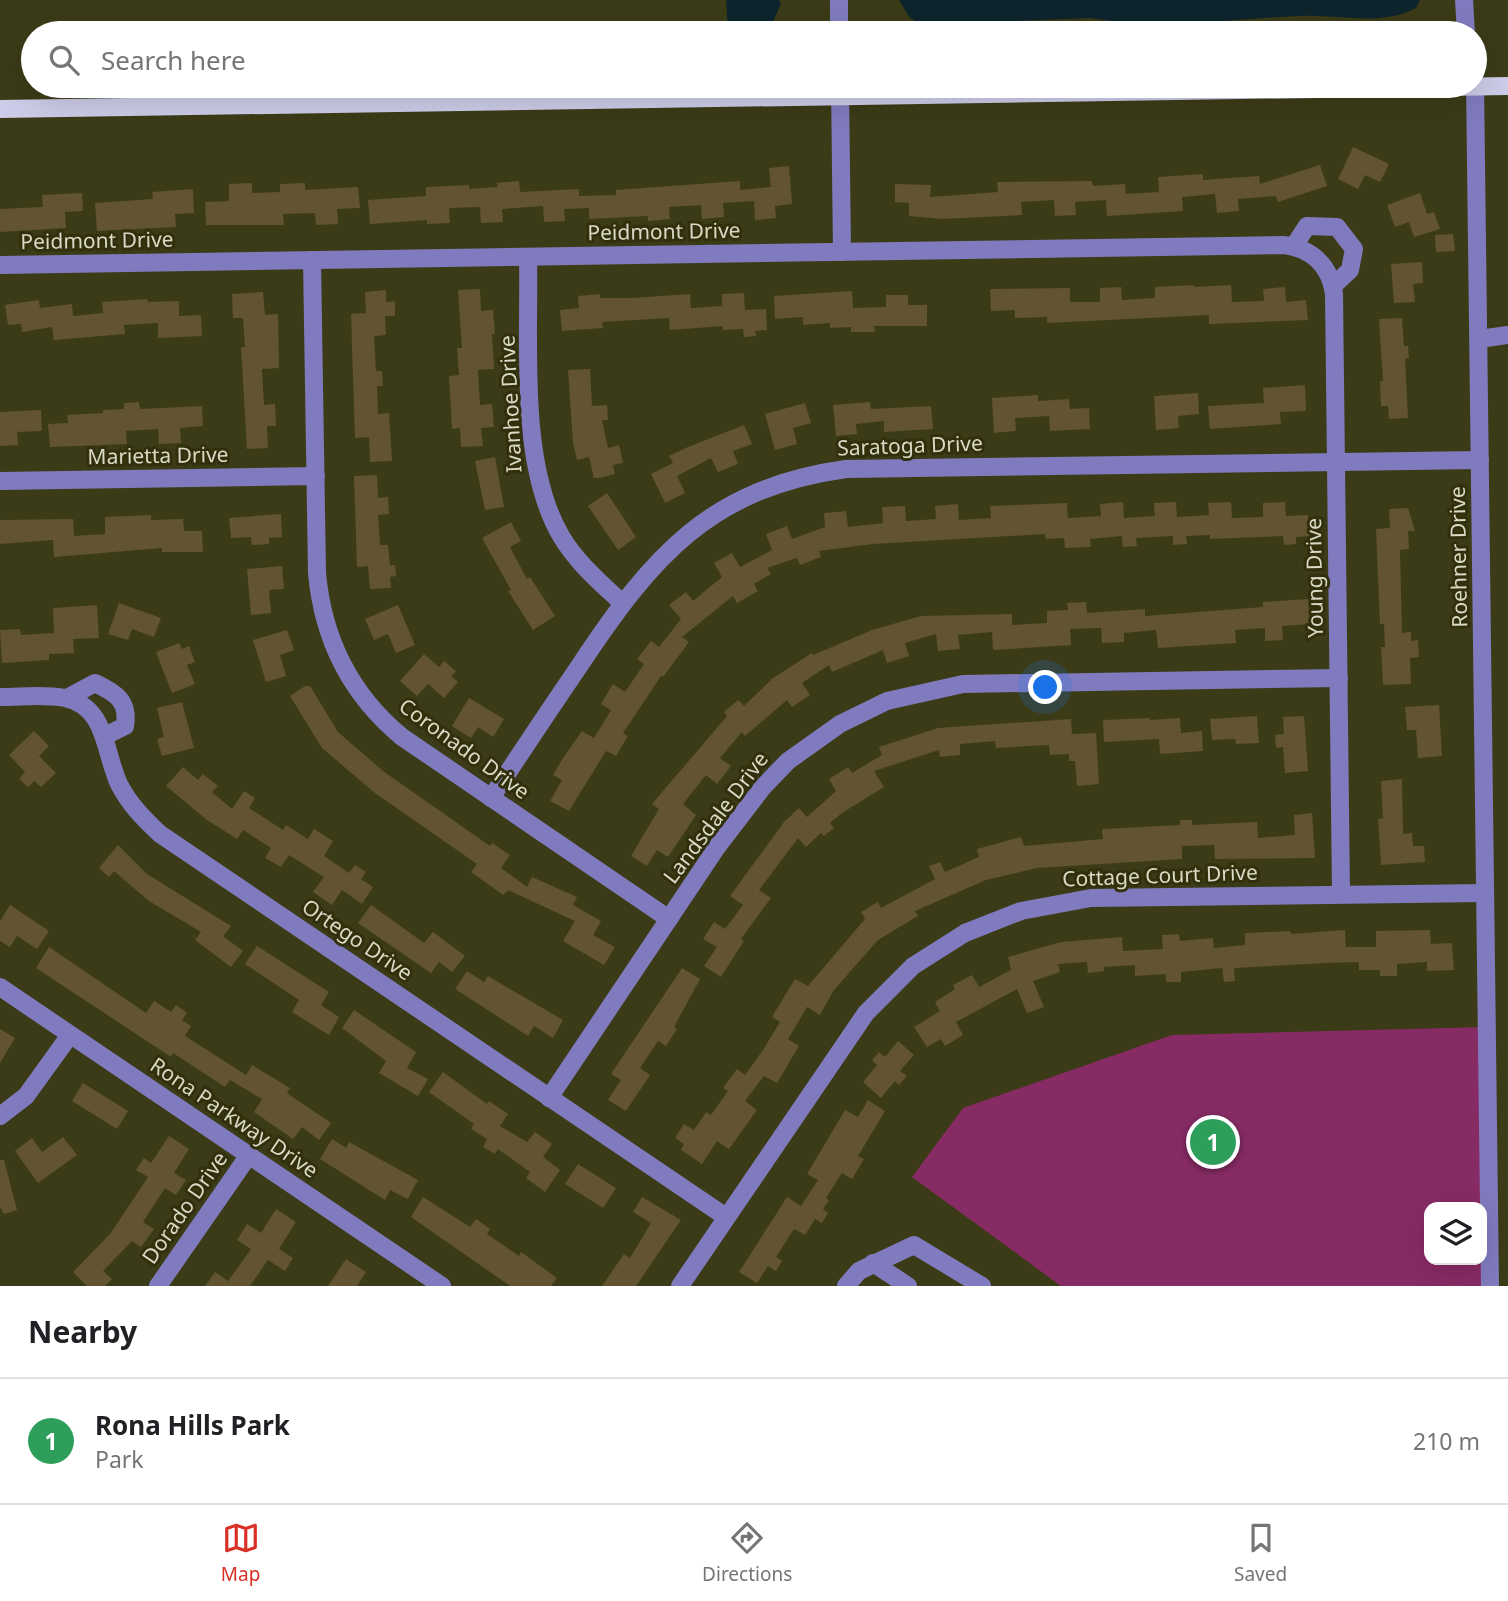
<!DOCTYPE html>
<style>
:root{--surface:#fff;--page:#f6f6f6;--text:#202124;--muted:#757577;--line:#e0e0e0;--accent:#d93025}
body{margin:0;font-family:"Noto Sans",sans-serif;background:var(--page);color:var(--text)}
.controls{position:absolute;right:21px;bottom:21px;display:grid;overflow:hidden;border-radius:14px;box-shadow:0 7px 28px #0002}
.controls button{width:63px;height:63px;display:grid;place-items:center;padding:0;border:0;border-bottom:2px solid var(--line);background:var(--surface);color:var(--text);font:35px sans-serif}
.you{position:absolute;left:1046px;top:688px;width:24px;height:24px;margin:-18px;border:5px solid #fff;border-radius:50%;background:#1a73e8;box-shadow:0 0 0 10px #1a73e833}
.badge{display:grid;place-items:center;width:46px;height:46px;border-radius:50%;background:var(--accent);color:#fff;font-size:23px;font-weight:700}
.pin{position:absolute;translate:-50% -50%;border:4px solid #fff;box-shadow:0 2px 7px #0006}
.list{margin:0;padding:0;list-style:none}
h2{display:flex;justify-content:space-between;align-items:center;height:91px;margin:0;padding:0 28px;font-size:30px}
h2 small{font-size:23px;font-weight:400;color:var(--muted)}
.list li{display:grid;grid-template-columns:46px 1fr auto;gap:21px;align-items:center;box-sizing:border-box;height:126px;padding:0 28px;border-top:2px solid var(--line)}
.list b{display:block;font-size:26px;white-space:nowrap}
.list p{margin:0;font-size:23px;white-space:nowrap;color:var(--muted)}
.list em{font-size:23px;font-style:normal;color:var(--muted)}
.icon{flex:none;width:38px;height:38px;fill:none;stroke:currentColor;stroke-width:2;stroke-linecap:round;stroke-linejoin:round}
.map{position:relative;flex:none;width:1508px;height:1286px;overflow:hidden}
.search{position:absolute;background:var(--surface);box-shadow:0 7px 28px #0002;left:21px;right:21px;top:21px;height:77px;display:flex;align-items:center;gap:18px;box-sizing:border-box;padding:0 24px;border-radius:38px;color:var(--muted);font-size:26px}
.sheet{height:217px;background:var(--surface)}
nav{display:flex;justify-content:space-around;align-items:center;box-sizing:border-box;height:98px;border-top:2px solid var(--line);background:var(--surface);font-size:19px;color:var(--muted)}
nav a{display:grid;justify-items:center;gap:4px}
nav .on{color:var(--accent)}
.map>svg:first-child{display:block}
.green{fill:#872b64;fill-rule:evenodd}
.water{fill:#0e252d}
.building{fill:#625331}
.lines{fill:none;stroke-linecap:round;stroke-linejoin:round}
.minor{stroke:#807bbe;stroke-width:18}
.major{stroke:#cccce8;stroke-width:18}
.labels{text-anchor:middle;stroke-width:6;stroke-linejoin:round;paint-order:stroke}
.street-label{font-size:21px;fill:#d9d9c5;stroke:#32300c}
</style>
<div class="map">
<svg width="1508" height="1286" viewBox="0 0 1508 1286">
<rect width="100%" height="100%" fill="#3c3b17"/>
<path class="green" d="M1487 1027 1490 1286H1061L912 1177 963 1108 1172 1035ZM1429 1207H1482V1260H1429Z"/>
<g class="water">
<path d="M726 0H779L781 4 769 30 742 33 728 30Z"/>
<path d="M899 0H1420L1416 8C1381 27 1338 14 1300 16 1229 19 1160 30 1090 18L922 25 910 18Z"/>
</g>
<g class="building">
<path d="M1353 147 1389 164 1380 182 1365 175 1358 189 1338 179Z"/>
<path d="M1320 165 1327 186 1278 202 1276 196 1238 199 1239 211 1217 213 1215 194 1182 197 1183 211 1107 216 1106 200 1075 202 1076 215 1055 216 1054 200 1021 202 1022 215 942 219 909 216V203L895 202V184L931 185 930 197 998 192 997 182 1092 181 1093 186 1125 184 1126 194 1159 192 1158 177 1203 174V180L1259 176 1260 184Z"/>
<path d="M789 166 792 204 775 206 776 218 755 220 754 201 723 203 724 217 702 219 701 205 669 207 670 219 648 221V216L589 219V208L564 209 565 221 544 222 543 206 502 209 503 222 481 223 480 207 449 208 450 223 427 224V220L370 224 368 200 426 196V187L469 185V189L498 187 497 183 519 181 520 192 579 189V196L616 195V190L740 181V190L771 187 769 168Z"/>
<path d="M252 183V193L280 192V184L305 183V190L358 187 360 208 337 209 338 224 316 225 315 213 283 214 284 225H206L205 202 229 201V184Z"/>
<path d="M193 189 194 213 175 214 176 227 97 231 95 203 153 199 152 192Z"/>
<path d="M82 193 83 211 65 212 66 228 0 232V209L43 207 42 195Z"/>
<path d="M1420 193 1427 214 1434 212 1440 229 1414 237 1409 222 1395 227 1387 205Z"/>
<path d="M1453 234 1455 251 1436 252 1435 235Z"/>
<path d="M1422 262 1423 283 1413 284 1415 302 1394 303 1391 264Z"/>
<path d="M1194 285V287L1231 285 1232 302 1264 301 1263 289 1285 287 1286 302 1306 300 1308 320 1209 324V315L1047 323V317L1015 318V310L991 311 990 289 1070 288V302H1100V288L1121 287 1122 300 1155 298V287Z"/>
<path d="M480 289 481 311 493 310 495 334H492L494 369 478 370 480 405 492 404 494 427 481 428 483 446 461 447 460 428 452 429 449 376 459 375 457 348H462L458 290Z"/>
<path d="M386 290V302L395 301V316H385L386 335 374 336 376 371H382L383 386H377L378 414 389 413 392 461 370 462 369 437 355 438 351 314 366 313 365 292Z"/>
<path d="M852 291 853 308 886 307V295H908V305H927V326H874L875 332H851V327L830 328V323L803 325V317L775 319 774 296Z"/>
<path d="M263 292 265 315 278 314 279 368 262 369 264 405 275 404 276 426H267L268 448 247 449 241 347H245L243 318H233L232 294Z"/>
<path d="M744 293 745 310 766 309 767 330 755 331 756 336 744 337 743 329 723 330V326L670 330 669 318 602 322 603 328 562 331 560 310 579 308 578 296 600 294V298H632L690 294 691 308 722 306V294Z"/>
<path d="M147 299 148 302 179 301V316L201 315 202 336 158 338V323L124 325 125 334 54 340 52 327 22 332 21 324 8 325 5 305 39 300 40 308 72 304 73 316 103 313 102 302Z"/>
<path d="M1402 318 1404 346H1408L1409 358 1405 359 1408 418 1389 419 1388 406H1381L1380 381H1383L1379 319Z"/>
<path d="M590 369 592 406 607 405 608 420H602L608 448 619 445 623 463 613 465 615 474 599 478H594L589 457 577 460 573 442 568 370Z"/>
<path d="M1305 385 1306 411 1280 412 1281 424 1210 429 1208 406 1264 403 1263 388Z"/>
<path d="M1198 393 1199 414 1178 416 1179 428 1156 430 1154 396Z"/>
<path d="M1038 395V401L1069 399 1070 409 1089 408 1090 429 1050 431 1049 416 1015 418 1016 431 994 433 992 398Z"/>
<path d="M139 402 140 409 202 406 203 426 180 428 181 443 159 444 158 429 126 431 127 444 50 447 48 424 68 423 67 415 103 413V410L124 409V403Z"/>
<path d="M870 402 871 409 931 406 933 429 884 432V421L856 424 857 434 836 436 833 405Z"/>
<path d="M805 403 811 423 793 428 797 444 775 450 765 414Z"/>
<path d="M41 410 42 431 17 432 18 445 0 446V412Z"/>
<path d="M744 425 752 444 733 451 738 464 718 472 711 458 677 476 685 493 665 503 651 474 673 463 669 456 688 447Z"/>
<path d="M495 457 504 507 485 510 475 461Z"/>
<path d="M377 475 378 498 388 497 389 514 378 515 380 545H388L390 565H395L396 576 390 577 391 588 370 589 368 566 357 567 354 476Z"/>
<path d="M607 493 636 537 618 550 588 506Z"/>
<path d="M1123 502 1124 518 1155 516 1154 503 1176 502 1177 517 1209 515 1208 503 1231 502 1232 518 1263 517V503L1285 502 1286 516 1308 515 1309 536 1296 537V544L1284 545 1283 536 1210 539V535L1186 536 1187 544 1173 545V536L1136 538 1137 546 1123 547 1122 536 1090 539 1091 547 1065 548 1064 538 1046 539 1045 534 873 544 819 551 821 557 800 565 797 558 767 568 771 574 754 584 758 591 737 603 733 596 682 637 689 642 663 677 661 676 623 733 628 736 616 756 606 751 569 811 550 801 562 780 553 775 563 758 582 731 594 738 611 710 601 704 613 684 625 692 644 664 637 659 651 641 659 647 681 619 669 605 686 592 693 601 722 577 714 563 732 553 740 567 772 550 766 534 787 526 792 539 825 527 824 513 846 511 848 527 883 523 882 507 905 506 906 521 936 519 935 506 958 504 959 520 991 518 990 506 1067 503 1068 518 1101 516 1100 504Z"/>
<path d="M1408 508 1415 531H1408L1409 549 1400 550 1402 633 1411 632V641L1418 640 1419 657 1410 658 1411 684 1383 685 1381 647H1385L1384 624H1380L1376 529 1390 528 1389 509Z"/>
<path d="M281 514 282 537 269 538V544L252 545 251 537 231 538 229 518Z"/>
<path d="M151 515V520L183 519 184 531H202L203 552H162V548L54 557 53 540 0 544V520L73 519 74 536 105 534V517Z"/>
<path d="M511 522 521 541 510 547 527 579 530 577 555 616 533 630 508 591 511 590 482 538Z"/>
<path d="M282 566 284 589 269 590 271 613 251 615 247 569Z"/>
<path d="M1309 599 1310 624 1282 626 1283 640 1265 641V628L1235 630 1236 643 1158 648 1156 630 1124 633V642L1102 643 1101 628 1070 629 1071 645 993 650 992 632 958 635 960 649 938 651 936 634 905 643 909 656 887 663 883 650 832 672 829 665 802 683 810 695 792 707 787 700 745 736 742 732 720 758 731 766 717 784 706 775 683 804 696 815 668 857 657 850 647 866 631 856 659 809 652 804 727 716 724 712 738 700 744 706 773 678 812 653 813 655 872 630 921 616 1012 614V625L1047 623V611L1068 610 1067 603 1086 602 1087 613 1145 609V616L1263 607V602Z"/>
<path d="M119 603 161 618 154 637 132 629 128 640 108 634Z"/>
<path d="M97 605 99 638 73 639 74 653 49 654V660L2 663 0 630 20 629 21 635 54 633 53 608Z"/>
<path d="M398 605 415 645 396 653 388 634 374 640 365 619Z"/>
<path d="M287 630 294 650 280 655 286 676 266 682 253 640Z"/>
<path d="M179 643 182 649 189 646 195 662 187 665 195 684 172 693 156 652Z"/>
<path d="M424 654 439 667 444 661 456 671 451 676 458 682 444 698 428 684 417 696 400 681Z"/>
<path d="M305 686H310L338 732 383 771 490 846 492 843 510 855 501 868 527 887 532 877 577 897 573 905 601 921 593 935 615 947 604 965 563 941 575 921 508 890 503 895 471 872 477 864 375 793 322 748 290 696Z"/>
<path d="M469 698 504 719 493 737 478 727 471 738 452 726Z"/>
<path d="M182 702 194 748 162 756 157 739 164 737 157 708Z"/>
<path d="M1439 705 1442 756 1418 758 1416 730H1407L1405 707Z"/>
<path d="M1257 716 1259 743 1236 744 1235 739 1212 740 1210 719Z"/>
<path d="M1304 716 1308 771 1285 773 1283 747 1276 748 1275 735 1284 734 1283 717Z"/>
<path d="M1150 718V720L1180 718 1181 733 1202 731 1203 751 1160 754 1159 739 1104 742 1103 720Z"/>
<path d="M1071 719 1072 734 1096 733 1099 784 1077 786 1075 761H1069V754L1050 755 1049 745 996 748 995 741 960 744V755L940 757 939 750 874 771 884 787 842 813 830 823 834 828 824 836 821 833 806 847 798 838 759 890 771 898 741 939 744 941 721 977 704 966 717 947 703 939 714 922 725 929 743 905 730 896 784 822 799 808 807 817 836 791 829 779 848 767 852 773 882 755 879 747 938 728Z"/>
<path d="M34 731 49 746 39 756 56 773 41 787 34 781 28 787 19 779 25 772 9 755Z"/>
<path d="M183 767 198 780 203 774 218 786 212 792 232 809 244 791 255 798 249 808 283 830 286 825 308 839 314 829 333 841 324 856 349 873 355 865 366 872 361 879 373 887 362 904 342 890 332 905 313 892 324 877 289 855 281 867 265 858 271 848 243 830 237 839 207 820 166 786Z"/>
<path d="M1402 779 1403 834 1412 833 1413 846H1424L1425 862 1381 865 1378 819 1383 818 1381 781Z"/>
<path d="M1312 813 1315 858 1215 859 1214 845 1182 846V859L1037 868 986 880 915 911 918 916 878 940 834 990 820 1015 807 1007 788 1039 799 1046 777 1083 764 1076 745 1101 757 1110 729 1149 717 1141 702 1164 681 1150 684 1144 675 1138 684 1124 694 1130 706 1112 711 1115 728 1091 723 1088 737 1069 745 1075 763 1050 780 1022 772 1017 795 979 808 986 865 919 861 912 878 902 881 908 935 879 929 866 940 862 945 872 979 857 977 849 1021 837 1024 846 1103 839 1102 829 1180 825V820H1192V825L1257 822 1258 838 1295 835 1294 815Z"/>
<path d="M118 845 147 874 231 926 223 936 243 951 231 967 195 940 201 932 149 901 114 871 109 877 99 868Z"/>
<path d="M10 905 49 931 37 949 17 936 10 947 0 941V921Z"/>
<path d="M371 905 424 943 433 932 465 956 452 972 439 962 431 973 358 923Z"/>
<path d="M1345 930 1346 947H1376V931L1430 930 1431 944 1452 943 1454 970 1427 971V962L1397 964V976H1380V970H1359V962L1325 963 1234 968 1235 981 1224 982 1222 968 1181 972V982H1166V974L1135 976V965L1104 967V971L1088 973 1087 962 1058 964 1060 972 1033 981 1044 1007 1027 1013 1017 989 956 1022 963 1035 945 1046 941 1039 927 1047 914 1027 940 1011 935 1002 955 989 953 985 972 975 979 987 1011 970 1008 957 1061 942 1122 937 1123 951 1163 949 1162 935 1179 934 1180 941 1213 938 1214 948 1245 945V933L1290 931 1291 934Z"/>
<path d="M257 946 329 992 321 1005 339 1017 329 1035 292 1012 299 1000 245 964Z"/>
<path d="M49 947 146 1013 154 1001 171 1012 176 1005 187 1013 182 1020 191 1026 185 1036 246 1075 252 1065 290 1088 287 1093 331 1123 319 1140 302 1127 293 1139 254 1112 262 1099 230 1080 225 1087 173 1053 171 1057 36 968Z"/>
<path d="M682 968 700 979 674 1027 677 1029 666 1046 658 1041 640 1068 650 1075 626 1111 608 1100 621 1080 611 1074Z"/>
<path d="M467 971 484 982 488 976 563 1020 553 1038 534 1026 528 1036 455 989Z"/>
<path d="M354 1010 416 1052 407 1068 428 1079 418 1096 379 1073 386 1061 342 1028Z"/>
<path d="M0 1029 15 1038 0 1063Z"/>
<path d="M898 1041 914 1055 900 1071 907 1076 899 1085 895 1081 881 1098 863 1082 877 1065 872 1060 879 1052 885 1057Z"/>
<path d="M443 1072 487 1104 489 1101 508 1114 500 1126 527 1142 535 1132 552 1144 543 1157 560 1170 545 1192 526 1178 530 1172 498 1149 495 1154 483 1147 487 1139 471 1129 474 1124 429 1092Z"/>
<path d="M83 1083 128 1111 117 1129 72 1101Z"/>
<path d="M868 1100 885 1111 858 1156 864 1159 852 1179 842 1173 826 1198 829 1200 823 1209 828 1213 822 1223 815 1219 805 1235 794 1229 776 1257 782 1261 776 1271 768 1266 757 1283 739 1272 787 1197 801 1206 818 1180 807 1174 845 1110 858 1117Z"/>
<path d="M169 1136 189 1149 174 1173 186 1180 176 1195 165 1188 143 1222 154 1229 141 1247 132 1241 103 1271 112 1279 105 1286H87L73 1272 110 1234 148 1177 136 1170 144 1158 151 1163Z"/>
<path d="M63 1137 77 1155 38 1183 15 1151 32 1138 42 1152Z"/>
<path d="M332 1139 346 1148 349 1142 418 1180 408 1199 390 1190 385 1200 320 1159Z"/>
<path d="M0 1160H4L17 1210 4 1214 0 1207Z"/>
<path d="M578 1164 616 1188 603 1208 565 1184Z"/>
<path d="M423 1197 470 1227 476 1219 490 1229 487 1234 519 1256 521 1252 557 1278 551 1286H510L411 1217Z"/>
<path d="M642 1197 681 1220 636 1286H602L624 1254 630 1258 651 1223 633 1212Z"/>
<path d="M276 1209 296 1222 279 1249 293 1258 285 1271 268 1260 250 1286H205L215 1272 228 1281 251 1249 237 1240 247 1224 261 1233Z"/>
<path d="M346 1259 366 1272 357 1286H328Z"/>
</g>
<g class="lines">
<g class="minor">
<path d="M839 0V33"/>
<path d="M1464 0 1466 33"/>
<path d="M1475 82 1490 1286"/>
<path d="M840 86 842 252"/>
<path d="M1294 246 1307 226 1337 227 1354 249 1350 270 1333 286"/>
<path d="M528 257C530 341 518 463 561 536 577 563 600 582 622 603"/>
<path d="M312 260 317 573C323 640 350 694 402 737L669 919"/>
<path d="M0 265 1283 245C1311 248 1330 265 1334 294L1341 894"/>
<path d="M1479 339 1508 335"/>
<path d="M0 481 316 476"/>
<path d="M0 697C21 697 44 694 65 698 107 707 104 752 119 784 129 804 144 819 160 834L726 1217"/>
<path d="M67 698 95 683C116 693 129 701 125 726L105 736"/>
<path d="M491 798C520 754 550 709 580 665 652 557 709 488 846 469L1480 460"/>
<path d="M0 987 442 1286"/>
<path d="M549 1098 717 847 763 787 788 761 840 724 887 701 963 684 1339 678"/>
<path d="M0 1116 26 1096 70 1035"/>
<path d="M873 1263 908 1286"/>
<path d="M158 1286 249 1155"/>
<path d="M680 1286 866 1013 913 966 965 933 1021 911 1091 898 1485 893"/>
<path d="M846 1286 859 1271 914 1245 982 1286"/>
</g>
<path class="major" d="M0 109 1508 86"/>
</g>
<g class="labels">
<g class="street-label">
<text transform="translate(664 232) rotate(-1)" y="7">Peidmont Drive</text>
<text transform="translate(97 241) rotate(-1)" y="7">Peidmont Drive</text>
<text transform="translate(511 404) rotate(-93)" y="7">Ivanhoe Drive</text>
<text transform="translate(910 446) rotate(-2)" y="7">Saratoga Drive</text>
<text transform="translate(158 456) rotate(-1)" y="7">Marietta Drive</text>
<text transform="translate(1459 557) rotate(-91)" y="7">Roehner Drive</text>
<text transform="translate(1315 578) rotate(-91)" y="7">Young Drive</text>
<text transform="translate(464 749) rotate(36)" y="7">Coronado Drive</text>
<text transform="translate(716 818) rotate(-53)" y="7">Landsdale Drive</text>
<text transform="translate(1160 876) rotate(-2)" y="7">Cottage Court Drive</text>
<text transform="translate(357 940) rotate(34)" y="7">Ortego Drive</text>
<text transform="translate(234 1118) rotate(34)" y="7">Rona Parkway Drive</text>
<text transform="translate(185 1208) rotate(-55)" y="7">Dorado Drive</text>
</g>
</g>
</svg>
<div class="controls">
<button><svg class="icon" aria-label="layers" viewBox="0 0 24 24"><path d="M12 4l9 5-9 5-9-5zM3 14l9 5 9-5"/></svg></button>
</div>
<div class="you"></div>
<div class="pin badge" style="left:1213px;top:1142px;background:#2e9e5b">1</div>
<div class="search"><svg class="icon" aria-label="search" viewBox="0 0 24 24"><circle cx="10" cy="10" r="6"/><path d="M15 15l6 6"/></svg>Search here</div>
</div>
<section class="sheet">
<h2>Nearby<small></small></h2>
<ul class="list">
<li><span class="badge" style="background:#2e9e5b">1</span><div><b>Rona Hills Park</b><p>Park</p></div><em>210 m</em></li>
</ul>
</section>
<nav>
<a class="on"><svg class="icon" aria-label="map" viewBox="0 0 24 24"><path d="M3 6l6-2 6 2 6-2v14l-6 2-6-2-6 2zM9 4v14M15 6v14"/></svg>Map</a>
<a><svg class="icon" aria-label="directions" viewBox="0 0 24 24"><path d="M12 3l9 9-9 9-9-9zM9 14v-3h6M13 9l2 2-2 2"/></svg>Directions</a>
<a><svg class="icon" aria-label="saved" viewBox="0 0 24 24"><path d="M7 4h10v16l-5-4-5 4z"/></svg>Saved</a>
</nav>
